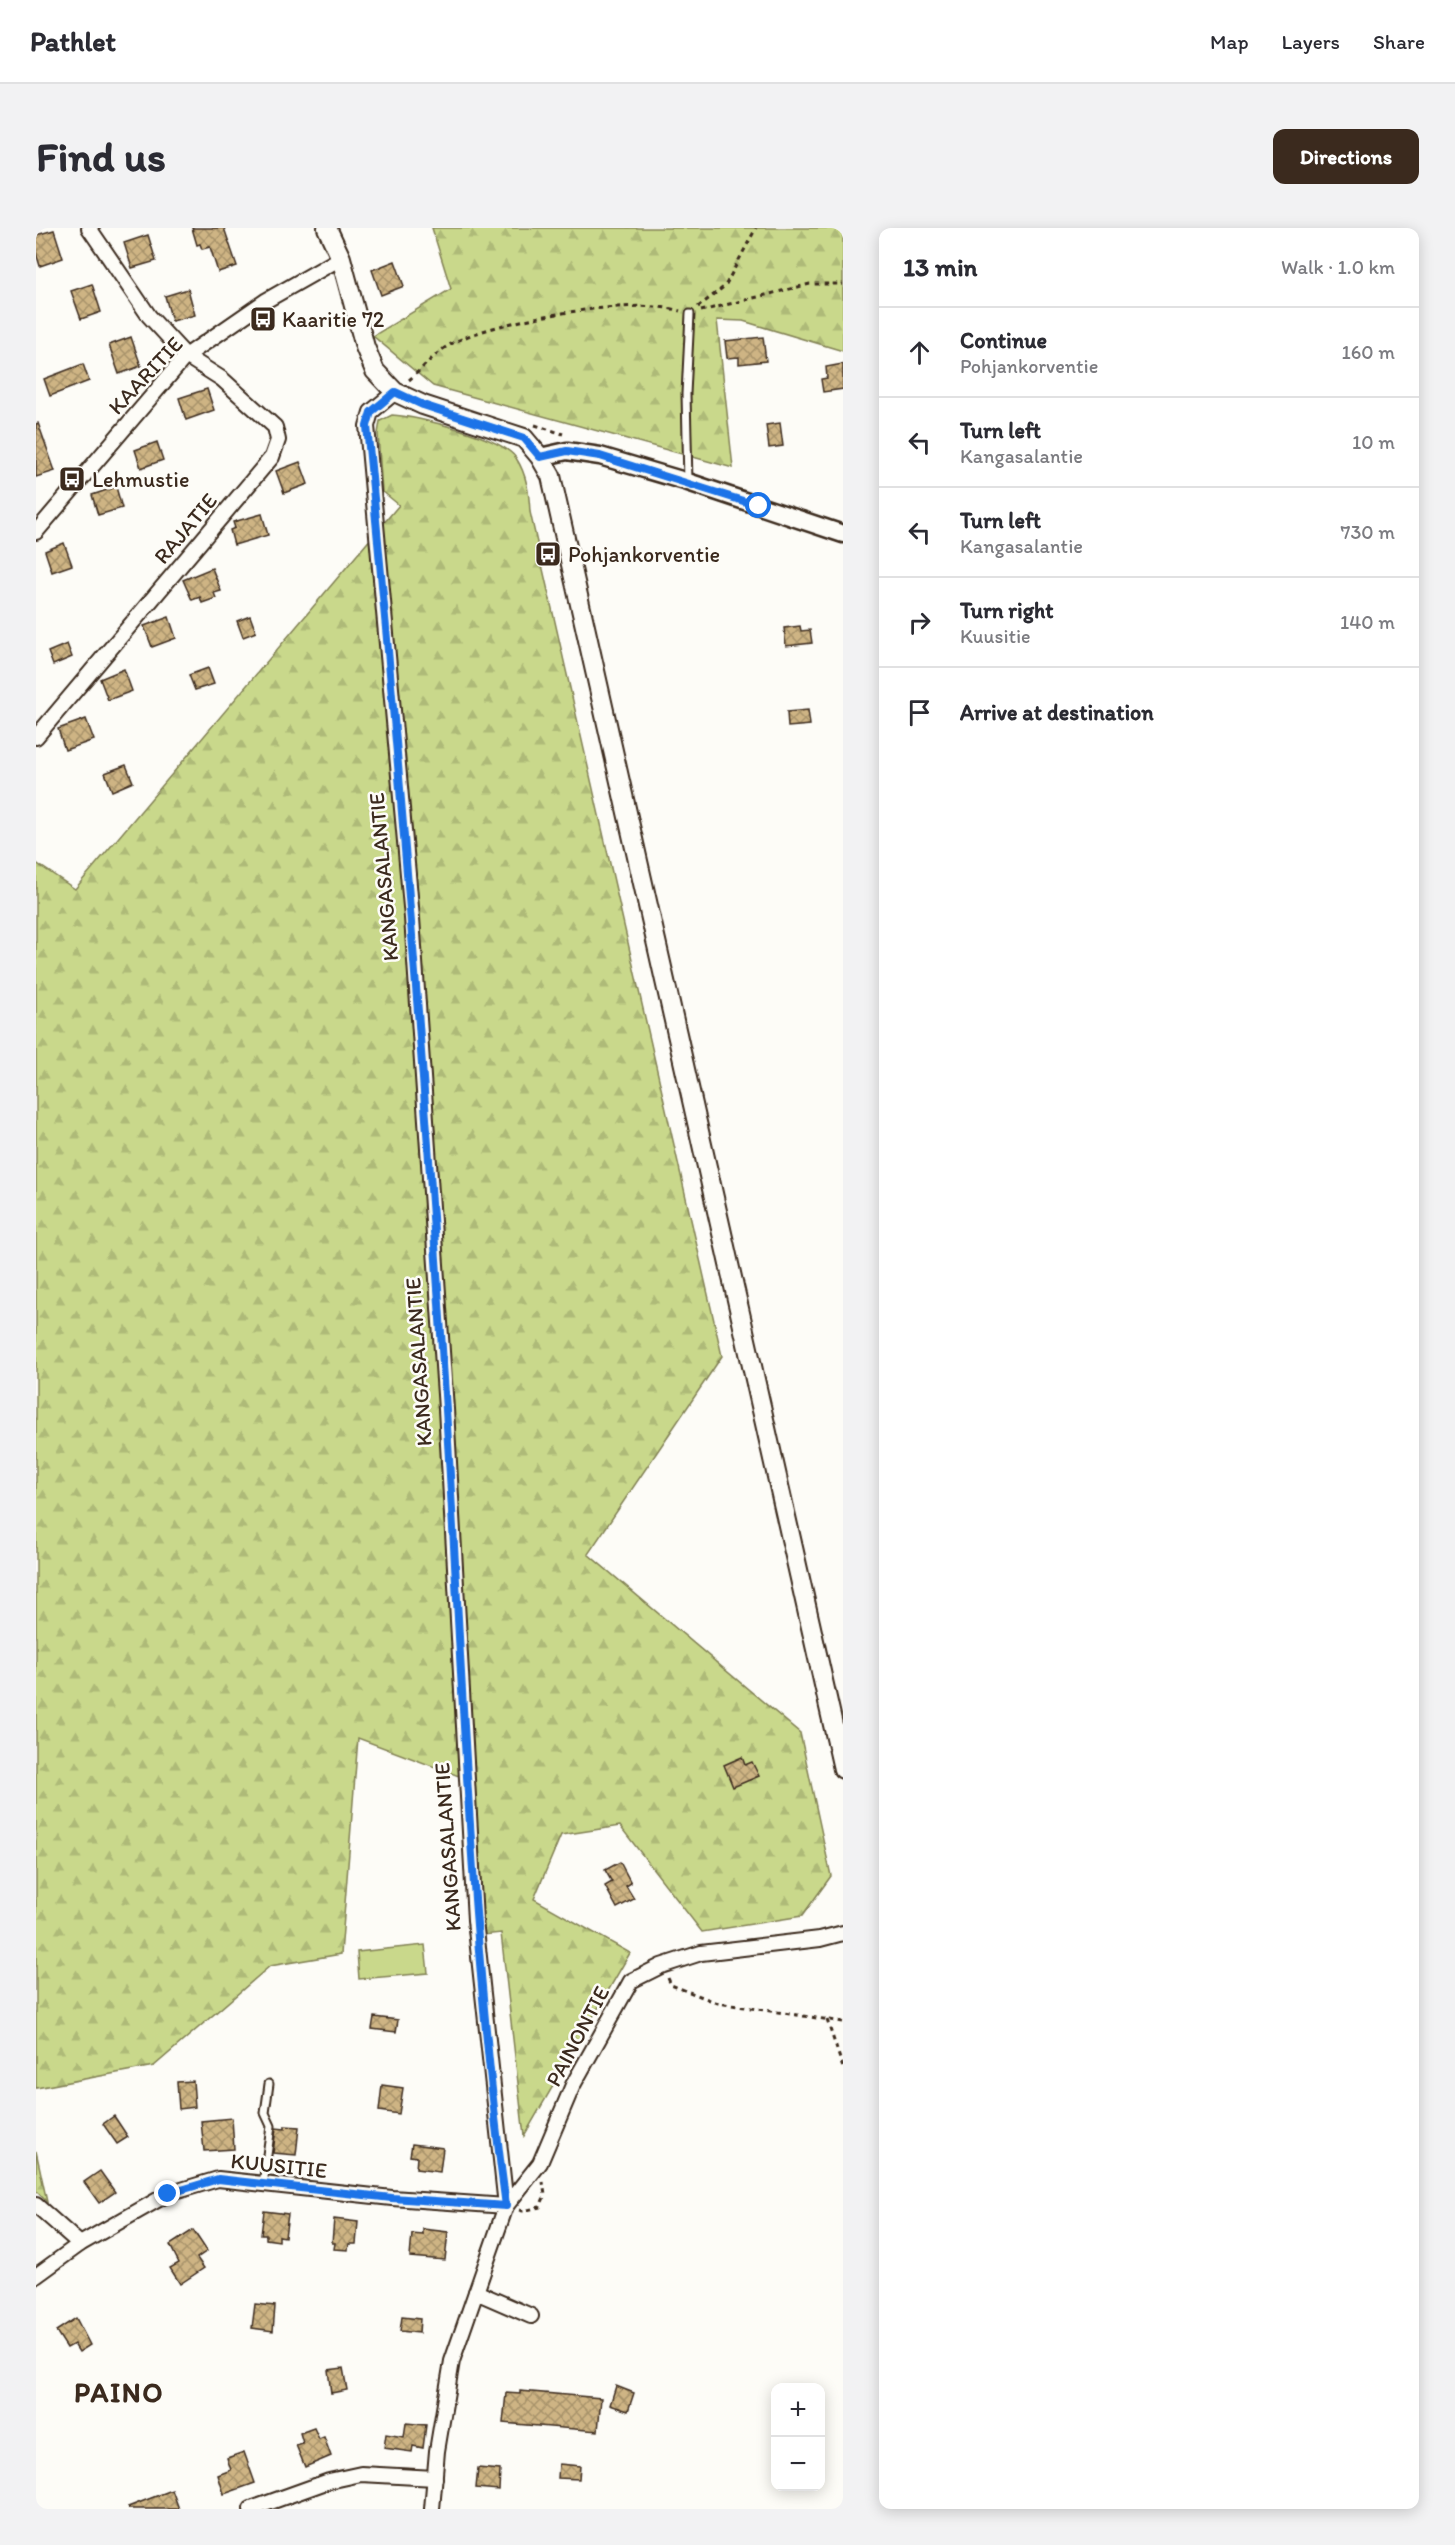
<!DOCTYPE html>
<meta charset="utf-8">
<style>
:root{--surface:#fff;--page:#f2f2f3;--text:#2b2b33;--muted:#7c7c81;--line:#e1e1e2;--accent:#3b2a1e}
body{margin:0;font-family:Itim,sans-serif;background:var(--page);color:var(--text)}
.controls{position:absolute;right:18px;bottom:18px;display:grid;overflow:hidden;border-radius:12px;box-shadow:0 3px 15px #0003}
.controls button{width:54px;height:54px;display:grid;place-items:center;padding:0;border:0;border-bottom:2px solid var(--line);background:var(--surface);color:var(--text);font:30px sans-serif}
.stop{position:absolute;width:18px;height:18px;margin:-14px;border:4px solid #1a73e8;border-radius:50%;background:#fff}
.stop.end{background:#1a73e8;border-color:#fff;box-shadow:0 2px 6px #0008}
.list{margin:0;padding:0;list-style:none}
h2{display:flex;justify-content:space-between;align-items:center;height:78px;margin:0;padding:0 24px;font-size:26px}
h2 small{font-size:20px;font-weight:400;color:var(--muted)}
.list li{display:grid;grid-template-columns:39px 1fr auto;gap:18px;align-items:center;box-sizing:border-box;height:90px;padding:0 24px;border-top:2px solid var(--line)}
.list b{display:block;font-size:22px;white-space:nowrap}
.list p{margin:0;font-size:20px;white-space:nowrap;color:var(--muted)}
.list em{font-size:20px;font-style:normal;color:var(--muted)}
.icon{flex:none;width:33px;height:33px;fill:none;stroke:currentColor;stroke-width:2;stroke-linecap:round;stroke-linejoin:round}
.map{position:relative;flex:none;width:807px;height:2281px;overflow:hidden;border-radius:12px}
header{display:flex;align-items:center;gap:36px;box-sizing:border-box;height:84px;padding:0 30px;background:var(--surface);border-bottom:2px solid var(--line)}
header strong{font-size:28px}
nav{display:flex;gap:33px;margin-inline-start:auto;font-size:21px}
.intro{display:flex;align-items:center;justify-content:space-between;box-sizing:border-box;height:144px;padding:0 36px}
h1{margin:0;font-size:42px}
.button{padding:15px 27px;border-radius:12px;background:var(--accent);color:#fff;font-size:21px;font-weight:700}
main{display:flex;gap:36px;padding:0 36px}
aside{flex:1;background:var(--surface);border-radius:12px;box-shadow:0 3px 15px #0003}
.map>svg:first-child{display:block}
.forest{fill:url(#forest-firs);stroke:#828154;stroke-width:1.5}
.garden{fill:#c9d88b;stroke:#828154;stroke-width:1.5}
.building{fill:url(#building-cross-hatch);stroke:#3b2a1e;stroke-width:1.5}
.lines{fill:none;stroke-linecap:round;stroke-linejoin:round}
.service-casing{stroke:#3b2a1e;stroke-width:11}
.minor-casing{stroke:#3b2a1e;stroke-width:18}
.tertiary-casing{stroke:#3b2a1e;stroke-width:21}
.secondary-casing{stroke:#3b2a1e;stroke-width:22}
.path{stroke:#3b2a1e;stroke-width:3;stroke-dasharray:4.5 4.5;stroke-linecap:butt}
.service{stroke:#fdfcf7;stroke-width:7}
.minor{stroke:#fdfcf7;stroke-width:14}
.tertiary{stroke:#fdfcf7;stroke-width:16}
.secondary{stroke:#fdfcf7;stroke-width:18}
.route{stroke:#1a73e8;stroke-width:8}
.labels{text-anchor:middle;stroke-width:5;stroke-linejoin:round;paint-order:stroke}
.poi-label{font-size:22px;fill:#3b2a1e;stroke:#fdfcf7;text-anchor:start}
.street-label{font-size:22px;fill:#3b2a1e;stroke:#fdfcf7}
.district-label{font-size:28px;font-weight:bold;letter-spacing:1.5px;fill:#3b2a1e;stroke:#fdfcf7}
</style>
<header>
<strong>Pathlet</strong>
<nav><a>Map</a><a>Layers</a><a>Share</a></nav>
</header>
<div class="intro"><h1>Find us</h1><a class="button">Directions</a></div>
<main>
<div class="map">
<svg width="807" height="2281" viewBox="0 0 807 2281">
<defs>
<pattern id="forest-firs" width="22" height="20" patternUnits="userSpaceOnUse" patternTransform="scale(1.5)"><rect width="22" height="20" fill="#c9d88b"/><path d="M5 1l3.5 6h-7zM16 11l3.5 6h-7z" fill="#aeba78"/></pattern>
<pattern id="building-cross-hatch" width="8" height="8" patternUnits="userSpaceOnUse" patternTransform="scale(1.5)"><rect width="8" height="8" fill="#ceb484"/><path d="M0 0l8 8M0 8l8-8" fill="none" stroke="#a8936b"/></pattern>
</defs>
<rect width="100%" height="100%" fill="#fdfcf7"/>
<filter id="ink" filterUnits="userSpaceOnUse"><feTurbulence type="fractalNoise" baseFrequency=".0167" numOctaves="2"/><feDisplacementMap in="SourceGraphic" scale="12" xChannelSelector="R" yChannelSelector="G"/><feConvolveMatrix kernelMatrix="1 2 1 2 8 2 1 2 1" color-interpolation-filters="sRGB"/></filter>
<g filter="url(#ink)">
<g class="forest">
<path d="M396 0H807V123L707 93 681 92 697 240 397 158 337 108 415 61Z"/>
<path d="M356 187C381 188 466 209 480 230 491 247 493 265 494 284L686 1128 552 1326 764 1505 795 1648 766 1688 666 1704 584 1598 525 1607 498 1671 594 1725 488 1908 465 1705 447 1707 431 1551 322 1510 305 1726 234 1738 118 1838 0 1860V635L39 661 363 277 346 263 342 206 344 193Z"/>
<path d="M0 1923 11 1974 0 1963Z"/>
</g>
<path class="garden" d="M389 1717 392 1745 323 1751 321 1724Z"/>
<g class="building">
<path d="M156 0H188L201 38 182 44 174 19 166 21 164 16 161 17Z"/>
<path d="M18 2 27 30 4 38 0 25V7Z"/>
<path d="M112 7 120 33 96 40 88 15Z"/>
<path d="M359 33 368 58 345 67 336 42Z"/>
<path d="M56 56 65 84 45 91 35 63Z"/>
<path d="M152 61 159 87 136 93 129 68Z"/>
<path d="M95 109 105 138 83 146 73 117Z"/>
<path d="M727 109 730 133 703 136V129L691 130 689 113Z"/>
<path d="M47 136 53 153 14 168 8 151Z"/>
<path d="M807 136V161L787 164 785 151 791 150 790 139Z"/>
<path d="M171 161 178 182 150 192 143 170Z"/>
<path d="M2 195 19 243 0 249V196Z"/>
<path d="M744 195 747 218 733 220 730 197Z"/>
<path d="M121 214 127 232 105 240 99 222Z"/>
<path d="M264 234 272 256 248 265 240 243Z"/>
<path d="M80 259 86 280 62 287 56 267Z"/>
<path d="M226 286 232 307 198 317 194 302 199 300 197 294Z"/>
<path d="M28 315 36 337 16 344 9 323Z"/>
<path d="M176 340 185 363 178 365 180 370 166 375 164 369 156 372 147 352Z"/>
<path d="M214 388 220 404 207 409 201 393Z"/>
<path d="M133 389 140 410 116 419 108 398Z"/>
<path d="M764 398 765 403 774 402 776 415 750 418 748 400Z"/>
<path d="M31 416 36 429 17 437 12 424Z"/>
<path d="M172 440 178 456 159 462 153 447Z"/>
<path d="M88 441 96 463 72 472 64 451Z"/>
<path d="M772 482 774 497 752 499 751 484Z"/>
<path d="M50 491 58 512 29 522 22 501Z"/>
<path d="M90 537 97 554 76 563 69 545Z"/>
<path d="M706 1529 709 1537 716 1534 723 1548 697 1559 688 1537Z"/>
<path d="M584 1634 595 1655 590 1658 598 1671 581 1680 569 1658 576 1654 569 1642Z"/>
<path d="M338 1789 362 1792 360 1804 336 1801Z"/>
<path d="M157 1853 159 1879 143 1881 141 1854Z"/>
<path d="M346 1857 367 1860 363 1886 343 1883Z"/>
<path d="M78 1888 92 1909 81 1916 67 1896Z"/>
<path d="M196 1890 198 1921 168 1923 165 1893Z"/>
<path d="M249 1898 263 1899 260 1927 237 1925 240 1900 249 1901Z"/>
<path d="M376 1916 407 1920 404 1944 380 1941 381 1929 374 1928Z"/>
<path d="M64 1943 79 1964 63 1975 48 1954Z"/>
<path d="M228 1983 252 1986 249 2009 243 2008V2013L230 2011V2007H225Z"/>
<path d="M298 1991 322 1994 320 2016H313L312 2022 298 2021 299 2015H296Z"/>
<path d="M387 2001 412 2004 409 2032 374 2029 376 2006 387 2007Z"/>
<path d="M157 2002 171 2023 161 2030 168 2040 144 2056 134 2040 143 2035 134 2017Z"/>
<path d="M219 2076 239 2078 237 2103 216 2100Z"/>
<path d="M366 2089 384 2091 383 2105 364 2103Z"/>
<path d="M40 2090 54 2117 43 2124 38 2116 31 2120 20 2103Z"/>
<path d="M307 2140 311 2162 295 2165 292 2142Z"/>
<path d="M580 2158 598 2165 592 2183 574 2177Z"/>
<path d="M484 2163 565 2170 562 2203 467 2195 470 2165 484 2166Z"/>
<path d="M370 2195 390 2197 387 2220 377 2218 376 2224 348 2220 350 2206 368 2209Z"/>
<path d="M278 2200 283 2211 288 2209 295 2228 269 2239 260 2217 267 2215 264 2205Z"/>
<path d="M208 2224 219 2255 188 2266 182 2247 195 2242 191 2230Z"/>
<path d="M523 2236 544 2238 543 2251 522 2250Z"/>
<path d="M442 2240 464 2242 463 2262 440 2260Z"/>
<path d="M136 2262 143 2281H93L92 2279Z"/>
</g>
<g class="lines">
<defs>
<g id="service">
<path d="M652 254 650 166 654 86"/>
<path d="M227 1956 235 1898 229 1885 233 1856"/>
</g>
<g id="minor">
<path d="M359 164 335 184 331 198 376 690 410 1181 439 1692 470 1978 416 2133 401 2223 396 2281"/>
<path d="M0 304 150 128 231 72 305 30"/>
<path d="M0 509 236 229 242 212 239 199 186 151 150 128 113 88 53 0"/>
<path d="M0 1977 44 2016"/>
<path d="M0 2048 44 2016 132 1966 182 1951 356 1970 470 1978 504 1935 537 1857 595 1753 625 1738 665 1725 784 1711 807 1705"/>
<path d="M440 2064 495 2088"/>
<path d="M215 2281 293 2253 325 2246 399 2250"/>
</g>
<path id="tertiary" d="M504 229 531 223 564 228 652 254 807 306"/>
<path id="secondary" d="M291 0 305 30 329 119 339 143 359 164 387 177 488 210 504 229 515 248 807 1541"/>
</defs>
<use href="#service" class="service-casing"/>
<use href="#minor" class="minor-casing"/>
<use href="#tertiary" class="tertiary-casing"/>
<use href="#secondary" class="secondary-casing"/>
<g class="path">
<path d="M662 79 689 58 720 0"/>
<path d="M665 83 774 56H807"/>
<path d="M373 152C386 141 400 124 415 116 457 92 598 68 644 83"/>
<path d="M499 197 527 206"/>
<path d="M632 1750 635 1757 682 1775 807 1794"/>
<path d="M791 1792 807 1840"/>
<path d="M483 1982 487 1983 504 1979 509 1967 507 1954"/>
</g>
<use href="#service" class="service"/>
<use href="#minor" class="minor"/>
<use href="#tertiary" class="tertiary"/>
<use href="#secondary" class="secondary"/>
</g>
</g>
<g class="lines" filter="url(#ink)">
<path class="route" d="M132 1966 182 1951 356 1970 470 1978C434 1714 427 1447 410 1182 389 853 363 525 331 198L335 184 359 164 387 177 488 210 504 229 531 223 564 228 723 278"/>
</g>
<defs>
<symbol id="bus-square" viewBox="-11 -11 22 22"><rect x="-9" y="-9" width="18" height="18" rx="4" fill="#3b2a1e" stroke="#fdfcf7"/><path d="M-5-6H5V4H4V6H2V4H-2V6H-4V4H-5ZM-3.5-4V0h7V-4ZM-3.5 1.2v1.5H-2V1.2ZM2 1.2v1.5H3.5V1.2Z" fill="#fff"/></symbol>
</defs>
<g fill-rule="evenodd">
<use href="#bus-square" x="212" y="76" width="30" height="30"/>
<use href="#bus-square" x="21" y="236" width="30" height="30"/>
<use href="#bus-square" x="497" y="311" width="30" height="30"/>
</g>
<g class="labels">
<g class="poi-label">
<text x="246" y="99">Kaaritie 72</text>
<text x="56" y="259">Lehmustie</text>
<text x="532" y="334">Pohjankorventie</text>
</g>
<g class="street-label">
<text transform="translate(109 147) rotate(-47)" y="8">KAARITIE</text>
<text transform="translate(149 300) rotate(-50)" y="8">RAJATIE</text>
<text transform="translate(347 649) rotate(-95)" y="8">KANGASALANTIE</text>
<text transform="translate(382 1134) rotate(-94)" y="8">KANGASALANTIE</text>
<text transform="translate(411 1619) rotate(-94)" y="8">KANGASALANTIE</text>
<text transform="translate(541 1808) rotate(-62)" y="8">PAINONTIE</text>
<text transform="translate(243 1937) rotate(6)" y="8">KUUSITIE</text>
</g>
<g class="district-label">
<text x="83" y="2174">PAINO</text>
</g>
</g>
</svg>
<div class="controls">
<button>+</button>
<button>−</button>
</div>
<div class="stop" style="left:723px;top:278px"></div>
<div class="stop end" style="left:132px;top:1966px"></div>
</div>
<aside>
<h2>13 min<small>Walk · 1.0 km</small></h2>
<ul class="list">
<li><svg class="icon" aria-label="ahead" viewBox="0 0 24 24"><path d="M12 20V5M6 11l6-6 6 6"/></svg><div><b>Continue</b><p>Pohjankorventie</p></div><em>160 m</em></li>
<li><svg class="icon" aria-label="left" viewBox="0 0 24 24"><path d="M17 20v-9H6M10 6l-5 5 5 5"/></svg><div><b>Turn left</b><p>Kangasalantie</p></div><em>10 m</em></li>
<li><svg class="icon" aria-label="left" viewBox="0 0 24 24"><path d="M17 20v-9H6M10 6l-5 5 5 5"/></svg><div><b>Turn left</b><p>Kangasalantie</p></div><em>730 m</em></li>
<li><svg class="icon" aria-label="right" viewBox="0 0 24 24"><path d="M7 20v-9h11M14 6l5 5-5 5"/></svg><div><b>Turn right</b><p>Kuusitie</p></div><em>140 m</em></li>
<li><svg class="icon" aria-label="arrive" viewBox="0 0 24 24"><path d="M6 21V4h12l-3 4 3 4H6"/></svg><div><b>Arrive at destination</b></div></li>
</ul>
</aside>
</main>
